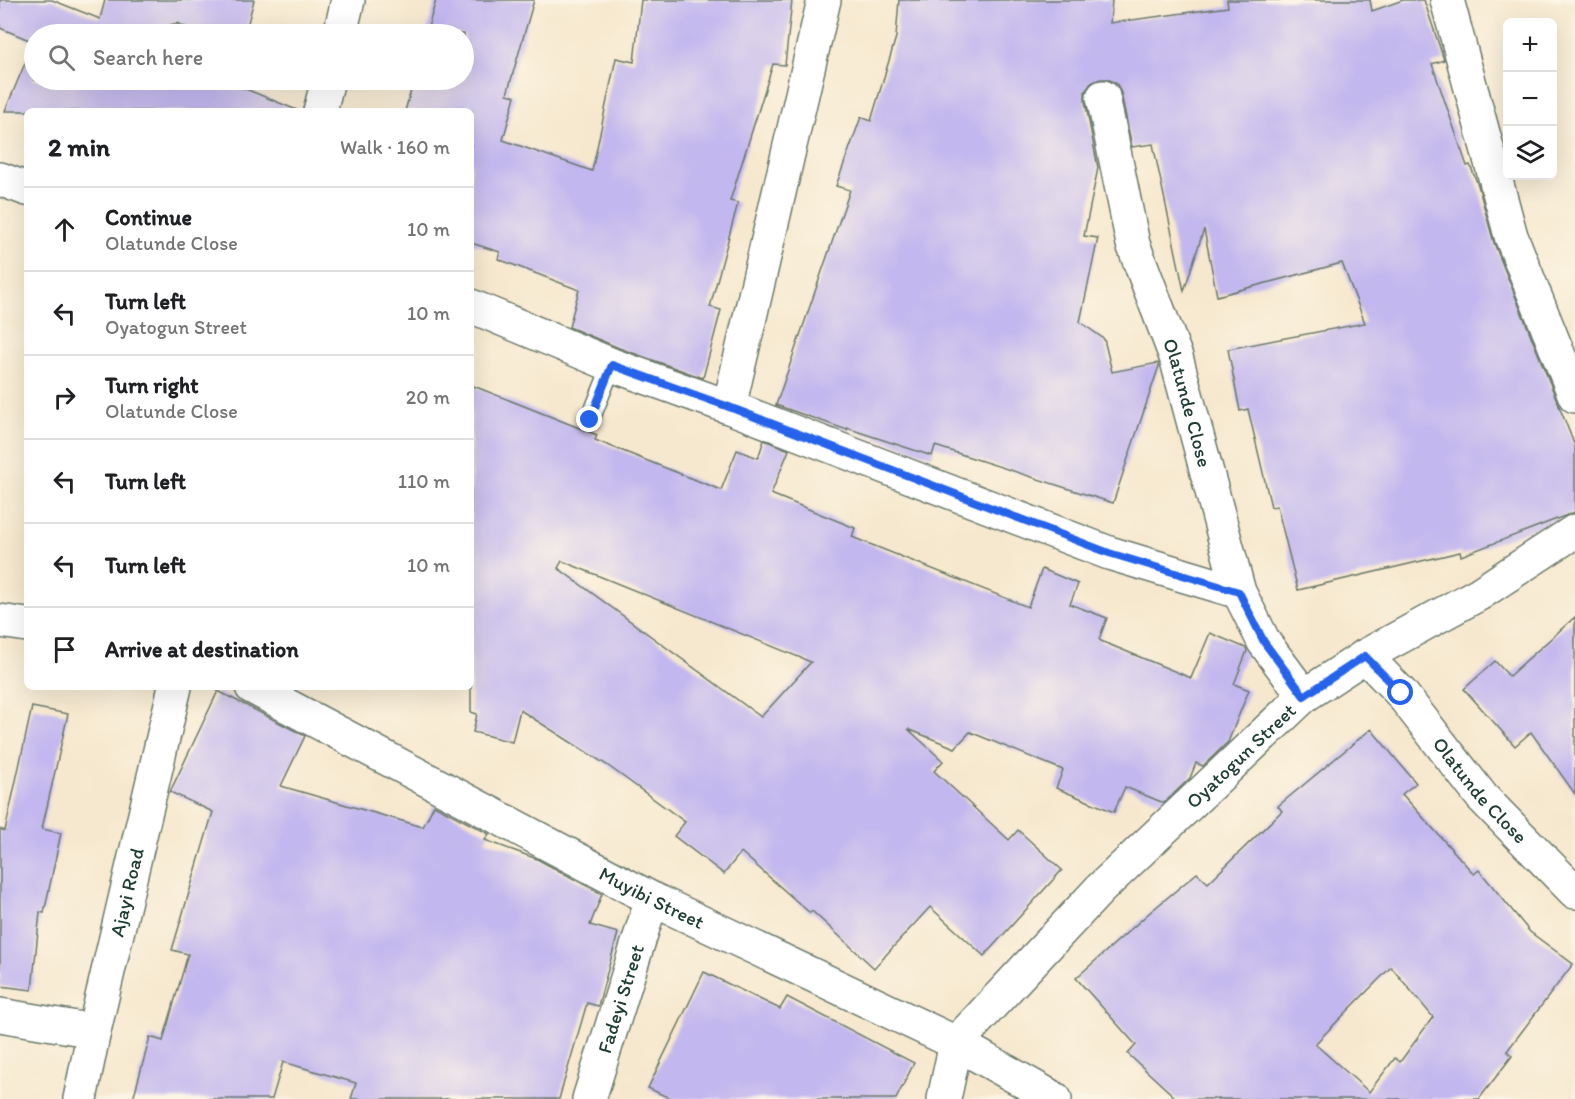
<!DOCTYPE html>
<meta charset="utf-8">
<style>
:root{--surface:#fff;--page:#f2f2f2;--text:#202124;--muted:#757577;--line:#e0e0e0}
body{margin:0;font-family:Itim,sans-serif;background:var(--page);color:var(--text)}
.controls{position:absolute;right:18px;top:18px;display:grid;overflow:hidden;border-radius:9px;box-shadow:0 6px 24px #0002}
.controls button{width:54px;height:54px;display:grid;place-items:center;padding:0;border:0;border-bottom:2px solid var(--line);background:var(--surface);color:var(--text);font:30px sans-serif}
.stop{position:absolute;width:18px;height:18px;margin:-14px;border:4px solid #2563eb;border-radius:50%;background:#fff}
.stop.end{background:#2563eb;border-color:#fff;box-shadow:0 2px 6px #0008}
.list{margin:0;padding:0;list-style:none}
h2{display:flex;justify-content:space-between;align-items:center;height:78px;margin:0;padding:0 24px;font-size:26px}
h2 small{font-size:20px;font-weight:400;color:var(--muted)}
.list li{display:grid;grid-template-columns:39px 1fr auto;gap:18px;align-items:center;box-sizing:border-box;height:84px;padding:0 24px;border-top:2px solid var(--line)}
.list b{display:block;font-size:22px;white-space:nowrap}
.list p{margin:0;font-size:20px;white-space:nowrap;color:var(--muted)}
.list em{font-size:20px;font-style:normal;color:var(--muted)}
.icon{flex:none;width:33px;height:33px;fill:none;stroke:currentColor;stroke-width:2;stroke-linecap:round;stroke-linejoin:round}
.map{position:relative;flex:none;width:1575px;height:1099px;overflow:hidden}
.search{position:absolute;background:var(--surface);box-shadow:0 6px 24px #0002;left:24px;top:24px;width:450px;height:66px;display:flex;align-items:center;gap:15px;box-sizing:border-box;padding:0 21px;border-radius:33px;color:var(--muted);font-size:22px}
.panel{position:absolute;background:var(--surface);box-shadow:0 6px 24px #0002;left:24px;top:108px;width:450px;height:582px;border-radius:9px}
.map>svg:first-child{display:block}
.building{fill:#c2b7ee;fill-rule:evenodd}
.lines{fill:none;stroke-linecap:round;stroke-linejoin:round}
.service-casing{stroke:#6a796a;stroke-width:21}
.minor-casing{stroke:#6a796a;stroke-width:36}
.service{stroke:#fff;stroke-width:18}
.minor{stroke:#fff;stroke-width:33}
.route{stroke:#2563eb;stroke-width:8}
.labels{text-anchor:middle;stroke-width:5;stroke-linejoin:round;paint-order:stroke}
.street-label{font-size:20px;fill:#1f3d34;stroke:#fcf5e5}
</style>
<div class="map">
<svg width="1575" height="1099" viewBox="0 0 1575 1099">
<rect width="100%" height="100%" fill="#fcf5e5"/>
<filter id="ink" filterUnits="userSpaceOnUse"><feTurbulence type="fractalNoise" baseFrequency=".0167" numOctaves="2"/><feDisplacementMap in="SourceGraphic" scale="12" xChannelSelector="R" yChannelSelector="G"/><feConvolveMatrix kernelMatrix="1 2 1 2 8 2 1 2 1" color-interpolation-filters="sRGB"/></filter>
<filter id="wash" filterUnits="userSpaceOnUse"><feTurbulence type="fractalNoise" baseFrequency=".008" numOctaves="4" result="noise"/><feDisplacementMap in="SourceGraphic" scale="24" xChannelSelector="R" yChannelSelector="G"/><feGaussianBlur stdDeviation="1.35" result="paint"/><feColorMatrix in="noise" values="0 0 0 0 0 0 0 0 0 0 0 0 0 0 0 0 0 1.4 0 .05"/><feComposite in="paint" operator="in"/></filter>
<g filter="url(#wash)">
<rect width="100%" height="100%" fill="#f6e8ce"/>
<g id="blocks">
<g class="building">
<path d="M0 0H52L100 19 105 0H254L245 34H189L187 28 178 23 170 25 165 34H34V80H224L299 111H5L34 42 0 28Z"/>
<path d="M436 0H534L507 94 515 96 503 140 592 171 616 58 634 62 641 0H792L785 65 773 64 730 201 738 203 710 307 721 310 703 378 619 348 569 327 579 290 498 259 500 252 471 243V111H405L414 80H464V34H426Z"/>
<path d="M899 0H1112L1110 23 1228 7 1227 0H1370L1372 11 1403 0H1424L1444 60 1432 64 1467 166 1470 165 1478 185 1494 243 1575 446V512L1461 556 1460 552 1298 590 1277 506 1271 507 1248 409 1240 411 1228 349 1365 323 1342 263 1217 296 1204 229 1184 291 1153 144 1132 147 1121 93 1117 84 1108 79H1100L1091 83 1085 92V101L1098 168 1084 236 1098 238 1080 322 1104 339 1112 372 1158 363 1159 366 1113 503 935 446 932 456 847 428V430L776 405 850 190 836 186 861 117 871 121 896 37Z"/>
<path d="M471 385 597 435 595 440 721 490 737 450 758 458 764 440 789 450 771 494 855 528 852 537 1028 607 1042 569 1078 584 1070 604 1107 618 1099 639 1101 641 1191 678 1210 633 1246 648 1247 651 1234 684 1249 690 1228 742 1203 766 1196 763 1190 778 1164 803 1125 787 1114 812 1056 788 1063 770 970 732 955 748 908 729 943 761 934 771 1009 840 1018 830 1062 870 984 956 930 907 874 968 812 911 810 913 741 852 724 874 674 836 685 822 607 765 520 710 512 742 473 732 477 714 471 712ZM562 561 811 662 761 717 558 568Z"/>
<path d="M1575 617V794L1531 732 1515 746 1464 689 1495 661 1509 676Z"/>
<path d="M218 691 305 736 281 786 423 827 434 805 489 834 485 840 537 859 602 894 590 925 618 933 598 1006 587 1003 559 1099H351L356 1083 283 1062 272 1099H133L150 1037 163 1041 188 954 172 950 213 812 170 792Z"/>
<path d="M32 707 68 714 42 829 61 833 44 913 40 912 32 990 0 986V829L5 831Z"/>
<path d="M1371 729 1416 783 1402 794 1474 874 1479 870 1530 932 1573 964 1507 1051 1512 1056 1479 1099H1177L1128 1054 1136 1045 1076 978 1149 913 1197 873 1208 883 1282 811 1278 806ZM1391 967 1433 1017 1400 1062 1395 1058 1369 1092 1315 1044Z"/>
<path d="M704 972 780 1009 787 997 914 1063 896 1099H671L648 1088Z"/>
</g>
</g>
</g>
<g filter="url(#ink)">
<use href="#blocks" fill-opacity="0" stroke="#6a796a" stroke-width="1.5"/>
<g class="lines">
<defs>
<g id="service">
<path d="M176 34H178"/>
<path d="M590 420 612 365"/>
</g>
<g id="minor">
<path d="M1447 0 1511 236 1575 396"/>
<path d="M340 34 348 0"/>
<path id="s1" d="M1103 97 1133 244 1176 357 1239 592 1264 642 1304 696"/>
<path d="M320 111 328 80"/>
<path d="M0 179 27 189"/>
<path d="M471 306 612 365 729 407 1109 553 1239 592"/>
<path d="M729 407 824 0"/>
<path d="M0 621 27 625"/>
<path id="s2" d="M1365 656 1401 693 1482 797 1575 892"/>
<path id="s3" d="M252 687 652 899 956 1043 1055 1099"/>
<path d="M0 1015 94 1031"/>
<path id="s4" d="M80 1099 94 1031 175 687"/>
<path id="s5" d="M589 1099 652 899"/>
<path id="s6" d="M944 1099 956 1043 1100 889 1304 696 1365 656 1479 594 1575 531"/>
</g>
</defs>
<use href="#service" class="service-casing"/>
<use href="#minor" class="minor-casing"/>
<use href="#service" class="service"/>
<use href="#minor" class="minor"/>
</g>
</g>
<g class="lines" filter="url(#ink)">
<path class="route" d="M590 420 612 365 729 407 1109 553 1239 592 1264 642 1304 696 1365 656 1401 693"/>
</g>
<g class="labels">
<g class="street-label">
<text dy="7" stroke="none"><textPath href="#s1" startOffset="318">Olatunde Close</textPath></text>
<text dy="7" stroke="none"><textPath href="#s6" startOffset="462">Oyatogun Street</textPath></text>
<text dy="7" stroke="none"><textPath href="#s2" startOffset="177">Olatunde Close</textPath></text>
<text dy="7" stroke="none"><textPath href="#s4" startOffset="212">Ajayi Road</textPath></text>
<text dy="7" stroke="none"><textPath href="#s3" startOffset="452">Muyibi Street</textPath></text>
<text dy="7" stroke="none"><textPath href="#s5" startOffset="105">Fadeyi Street</textPath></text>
</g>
</g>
</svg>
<div class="controls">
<button>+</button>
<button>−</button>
<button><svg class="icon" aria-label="layers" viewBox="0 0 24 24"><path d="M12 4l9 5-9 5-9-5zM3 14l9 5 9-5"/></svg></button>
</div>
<div class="stop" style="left:1401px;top:693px"></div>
<div class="stop end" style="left:590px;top:420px"></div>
<div class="search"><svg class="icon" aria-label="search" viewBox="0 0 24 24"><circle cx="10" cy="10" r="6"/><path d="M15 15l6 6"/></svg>Search here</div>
<section class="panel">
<h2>2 min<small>Walk · 160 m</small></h2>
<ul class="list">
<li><svg class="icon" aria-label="ahead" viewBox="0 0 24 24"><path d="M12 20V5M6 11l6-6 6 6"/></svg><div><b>Continue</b><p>Olatunde Close</p></div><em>10 m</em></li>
<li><svg class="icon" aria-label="left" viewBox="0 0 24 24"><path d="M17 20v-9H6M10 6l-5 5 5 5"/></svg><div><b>Turn left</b><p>Oyatogun Street</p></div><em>10 m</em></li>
<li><svg class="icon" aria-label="right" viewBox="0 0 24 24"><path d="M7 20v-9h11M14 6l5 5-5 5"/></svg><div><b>Turn right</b><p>Olatunde Close</p></div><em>20 m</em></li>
<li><svg class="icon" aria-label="left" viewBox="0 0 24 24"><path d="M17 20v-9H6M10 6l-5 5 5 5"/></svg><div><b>Turn left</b></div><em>110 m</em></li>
<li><svg class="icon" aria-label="left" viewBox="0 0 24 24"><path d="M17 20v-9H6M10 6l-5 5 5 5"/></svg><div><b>Turn left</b></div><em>10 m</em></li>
<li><svg class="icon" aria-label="arrive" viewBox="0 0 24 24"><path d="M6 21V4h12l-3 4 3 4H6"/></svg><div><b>Arrive at destination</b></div></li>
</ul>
</section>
</div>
